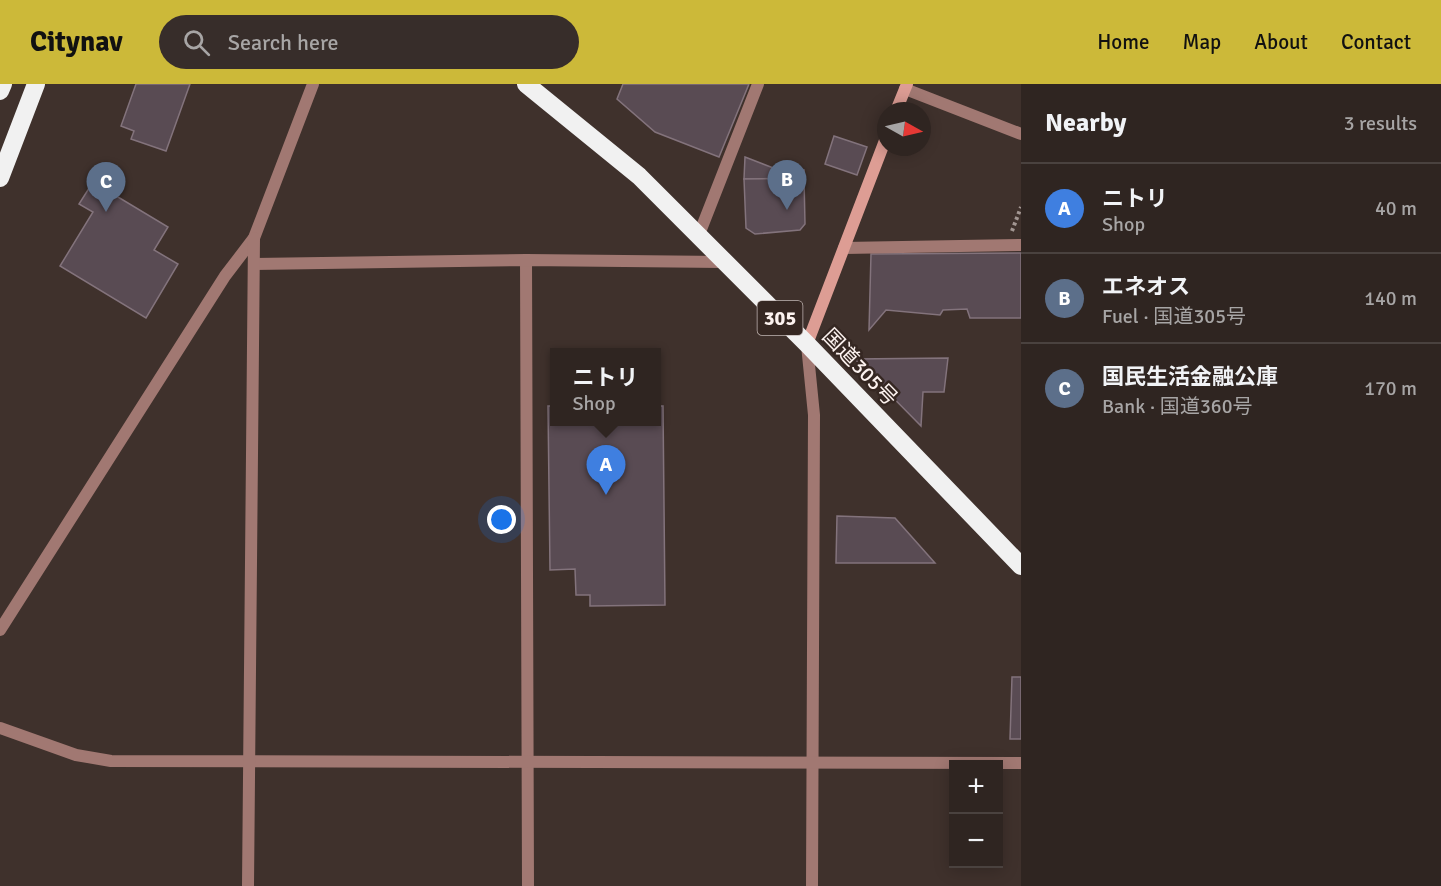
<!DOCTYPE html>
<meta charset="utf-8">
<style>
:root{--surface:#2f2521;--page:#372d2a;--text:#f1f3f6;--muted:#a7a5a5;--line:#4a423f;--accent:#ccb939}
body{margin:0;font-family:Signika,"Noto Sans JP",sans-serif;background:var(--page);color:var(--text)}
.controls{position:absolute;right:18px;bottom:18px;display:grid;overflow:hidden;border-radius:0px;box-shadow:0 3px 15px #0003}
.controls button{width:54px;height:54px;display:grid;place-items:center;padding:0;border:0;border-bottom:2px solid var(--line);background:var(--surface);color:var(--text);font:30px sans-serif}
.compass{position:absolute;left:877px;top:18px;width:54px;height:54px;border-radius:50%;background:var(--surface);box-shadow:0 3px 15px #0003;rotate:98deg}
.you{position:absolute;left:502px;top:436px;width:21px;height:21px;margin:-15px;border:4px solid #fff;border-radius:50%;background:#1a73e8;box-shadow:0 0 0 9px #1a73e833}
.badge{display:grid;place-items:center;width:39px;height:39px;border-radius:50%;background:var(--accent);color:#fff;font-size:20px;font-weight:700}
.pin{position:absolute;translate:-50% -50px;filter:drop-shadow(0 2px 3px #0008)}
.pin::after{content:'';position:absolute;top:32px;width:21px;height:18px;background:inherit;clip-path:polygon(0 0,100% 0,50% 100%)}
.popup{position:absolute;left:550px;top:264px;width:111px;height:78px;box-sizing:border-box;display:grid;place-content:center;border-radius:0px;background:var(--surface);filter:drop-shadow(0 2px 4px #0005);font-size:20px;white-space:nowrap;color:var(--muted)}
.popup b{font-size:22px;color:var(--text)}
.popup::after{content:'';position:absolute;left:50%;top:100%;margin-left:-12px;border:12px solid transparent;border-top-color:var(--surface)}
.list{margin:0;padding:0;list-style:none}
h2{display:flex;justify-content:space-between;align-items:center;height:78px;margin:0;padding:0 24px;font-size:26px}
h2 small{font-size:20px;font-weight:400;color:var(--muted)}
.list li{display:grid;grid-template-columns:39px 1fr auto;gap:18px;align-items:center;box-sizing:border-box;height:90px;padding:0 24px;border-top:2px solid var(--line)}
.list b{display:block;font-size:22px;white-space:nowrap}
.list p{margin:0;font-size:20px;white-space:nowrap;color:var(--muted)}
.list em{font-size:20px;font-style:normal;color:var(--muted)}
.icon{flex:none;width:33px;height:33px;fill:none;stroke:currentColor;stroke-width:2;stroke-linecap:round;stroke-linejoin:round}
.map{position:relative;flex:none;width:1021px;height:802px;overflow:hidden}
header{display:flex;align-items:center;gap:36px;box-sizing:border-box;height:84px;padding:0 30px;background:var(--accent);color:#111}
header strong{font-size:28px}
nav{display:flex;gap:33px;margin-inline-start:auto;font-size:21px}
.search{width:420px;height:54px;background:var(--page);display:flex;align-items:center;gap:15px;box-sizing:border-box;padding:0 21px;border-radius:33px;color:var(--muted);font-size:22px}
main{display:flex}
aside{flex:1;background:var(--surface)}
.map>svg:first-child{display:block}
.building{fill:#594b53;stroke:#83737c;stroke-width:1.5}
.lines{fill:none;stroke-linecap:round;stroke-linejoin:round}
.path{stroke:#a29692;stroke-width:4;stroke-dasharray:3 3;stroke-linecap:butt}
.lane{stroke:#a17872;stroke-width:12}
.street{stroke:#a17872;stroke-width:12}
.secondary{stroke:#dd9d94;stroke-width:12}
.highway{stroke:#f1f1f1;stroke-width:18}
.labels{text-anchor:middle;stroke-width:5;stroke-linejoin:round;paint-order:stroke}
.shield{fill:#352722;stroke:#c0b5b2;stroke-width:1.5}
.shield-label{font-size:20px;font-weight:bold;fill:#fcf2ef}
.street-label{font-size:21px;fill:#fcf2ef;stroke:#352722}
</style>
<header>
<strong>Citynav</strong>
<div class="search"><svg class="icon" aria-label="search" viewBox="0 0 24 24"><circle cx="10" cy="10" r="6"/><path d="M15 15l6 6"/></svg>Search here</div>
<nav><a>Home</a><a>Map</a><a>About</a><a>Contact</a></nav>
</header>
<main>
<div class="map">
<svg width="1021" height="802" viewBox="0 0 1021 802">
<rect width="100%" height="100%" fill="#3f312c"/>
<g class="building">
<path d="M136 0H190L166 67 131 55 134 47 121 42Z"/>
<path d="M623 0H749L719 73 655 48 617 15Z"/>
<path d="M834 52 867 63 857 91 825 80Z"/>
<path d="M745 73 781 87 804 86V94L744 95Z"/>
<path d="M804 94 805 140 800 146 755 150 746 144 744 95Z"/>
<path d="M93 98 168 143 154 166 178 180 146 234 60 182 93 128 79 120Z"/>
<path d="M1021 169V234H970L967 225 943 226 940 231 886 226 869 246 871 170Z"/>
<path d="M948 274 944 308H923L921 342 855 275Z"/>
<path d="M548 322H555V338H657V322H663L665 521 590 522V511H576L575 485 550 486Z"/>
<path d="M837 432 895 434 935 479H836Z"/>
<path d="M1012 593H1021V655H1010Z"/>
</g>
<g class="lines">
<path class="path" d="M1012 147 1021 123"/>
<path class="lane" d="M698 153 758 0"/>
<g class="street">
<path d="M905 5 1021 50"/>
<path d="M844 164 1021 161"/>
<path d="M526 176 528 802"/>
<path d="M254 180 526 176 723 178"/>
<path d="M807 261 814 331 812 802"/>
<path d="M0 546 225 192 254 154 313 0"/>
<path d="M0 644 76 671 111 677 1021 679"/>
<path d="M248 802 254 154"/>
</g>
<g class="secondary">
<path d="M896 27 907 0"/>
<path d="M807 260 886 54"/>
</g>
<g class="highway">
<path d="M526 0 639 92 807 260 1021 482"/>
<path d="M0 7 3 0"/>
<path d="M0 94 36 0"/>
</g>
</g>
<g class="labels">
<rect class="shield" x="757.5" y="217" width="45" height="34" rx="4.5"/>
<g class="shield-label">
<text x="780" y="241">305</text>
</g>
<g class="street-label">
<text transform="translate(860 283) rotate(46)" y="7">国道305号</text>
</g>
</g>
</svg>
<div class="controls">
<button>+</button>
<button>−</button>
</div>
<svg class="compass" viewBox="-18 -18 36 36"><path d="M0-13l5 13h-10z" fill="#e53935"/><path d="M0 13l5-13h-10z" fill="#a7a5a5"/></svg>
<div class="you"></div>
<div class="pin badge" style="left:606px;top:411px;background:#3f7fe0">A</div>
<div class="popup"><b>ニトリ</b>Shop</div>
<div class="pin badge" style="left:787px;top:126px;background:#5c6f8a">B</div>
<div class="pin badge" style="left:106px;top:128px;background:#5c6f8a">C</div>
</div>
<aside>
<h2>Nearby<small>3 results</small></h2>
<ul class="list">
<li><span class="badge" style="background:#3f7fe0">A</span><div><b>ニトリ</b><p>Shop</p></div><em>40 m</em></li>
<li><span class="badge" style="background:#5c6f8a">B</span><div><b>エネオス</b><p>Fuel · 国道305号</p></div><em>140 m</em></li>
<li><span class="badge" style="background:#5c6f8a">C</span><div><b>国民生活金融公庫</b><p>Bank · 国道360号</p></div><em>170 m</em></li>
</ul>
</aside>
</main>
